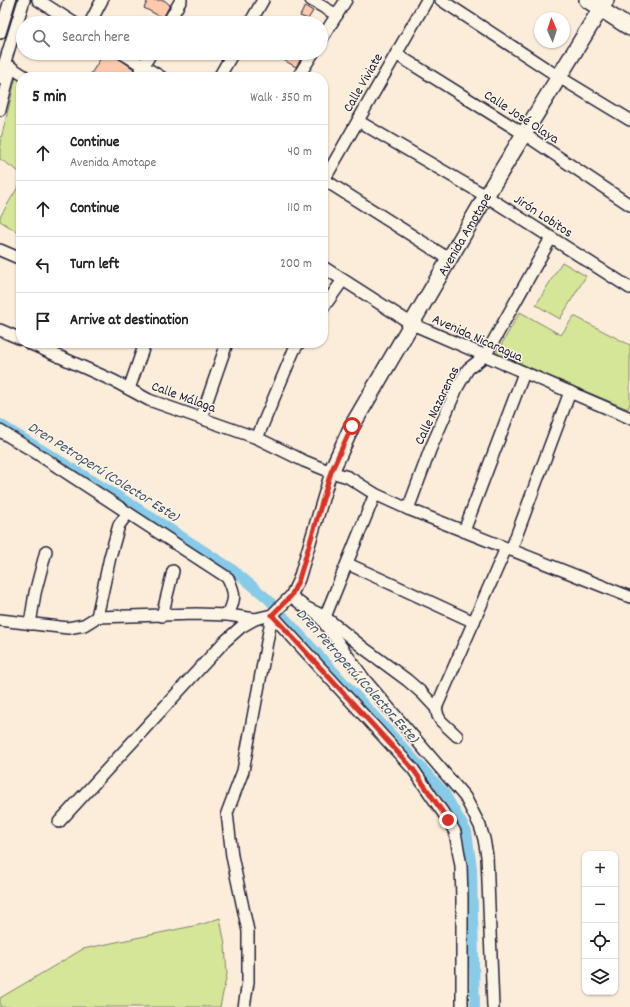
<!DOCTYPE html>
<meta charset="utf-8">
<style>
:root{--surface:#fff;--page:#f2f2f2;--text:#202124;--muted:#757577;--line:#e0e0e0}
body{margin:0;font-family:Dekko,sans-serif;background:var(--page);color:var(--text)}
.controls{position:absolute;right:12px;bottom:12px;display:grid;overflow:hidden;border-radius:8px;box-shadow:0 1px 3px #0004}
.controls button{width:36px;height:36px;display:grid;place-items:center;padding:0;border:0;border-bottom:1px solid var(--line);background:var(--surface);color:var(--text);font:20px sans-serif}
.compass{position:absolute;left:534px;top:12px;width:36px;height:36px;border-radius:50%;background:var(--surface);box-shadow:0 1px 3px #0004;rotate:357deg}
.stop{position:absolute;width:12px;height:12px;margin:-9px;border:3px solid #d93025;border-radius:50%;background:#fff}
.stop.end{background:#d93025;border-color:#fff;box-shadow:0 1px 4px #0008}
.list{margin:0;padding:0;list-style:none}
h2{display:flex;justify-content:space-between;align-items:center;height:52px;margin:0;padding:0 16px;font-size:17px}
h2 small{font-size:13px;font-weight:400;color:var(--muted)}
.list li{display:grid;grid-template-columns:26px 1fr auto;gap:12px;align-items:center;box-sizing:border-box;height:56px;padding:0 16px;border-top:1px solid var(--line)}
.list b{display:block;font-size:15px;white-space:nowrap}
.list p{margin:0;font-size:13px;white-space:nowrap;color:var(--muted)}
.list em{font-size:13px;font-style:normal;color:var(--muted)}
.icon{flex:none;width:22px;height:22px;fill:none;stroke:currentColor;stroke-width:2;stroke-linecap:round;stroke-linejoin:round}
.map{position:relative;flex:none;width:630px;height:1007px;overflow:hidden}
.search{position:absolute;background:var(--surface);box-shadow:0 1px 3px #0004;left:16px;top:16px;width:312px;height:44px;display:flex;align-items:center;gap:10px;box-sizing:border-box;padding:0 14px;border-radius:22px;color:var(--muted);font-size:15px}
.panel{position:absolute;background:var(--surface);box-shadow:0 1px 3px #0004;left:16px;top:72px;width:312px;height:276px;border-radius:16px}
.map>svg:first-child{display:block}
.green{fill:#d6e699;stroke:#7c846a}
.lines{fill:none;stroke-linecap:round;stroke-linejoin:round}
.canal{stroke:#87cbe9;stroke-width:10}
.building{fill:#fcc9ac;stroke:#22223b}
.street-casing{stroke:#22223b;stroke-width:14}
.secondary-casing{stroke:#22223b;stroke-width:18}
.street{stroke:#fcf5e5;stroke-width:11}
.secondary{stroke:#fcf5e5;stroke-width:15}
.route{stroke:#d93025;stroke-width:5}
.labels{text-anchor:middle;stroke-width:3;stroke-linejoin:round;paint-order:stroke}
.street-label{font-size:14px;fill:#22223b;stroke:#fcf5e5}
.water-label{font-size:15px;font-style:italic;fill:#40556f;stroke:#fcf5e5}
</style>
<div class="map">
<svg width="630" height="1007" viewBox="0 0 630 1007">
<rect width="100%" height="100%" fill="#fcecda"/>
<filter id="ink" filterUnits="userSpaceOnUse"><feTurbulence type="fractalNoise" baseFrequency=".025" numOctaves="2"/><feDisplacementMap in="SourceGraphic" scale="8" xChannelSelector="R" yChannelSelector="G"/><feConvolveMatrix kernelMatrix="1 2 1 2 8 2 1 2 1" color-interpolation-filters="sRGB"/></filter>
<g filter="url(#ink)">
<g class="green">
<path d="M16 77 21 80V173L0 159V143Z"/>
<path d="M21 182V234L0 221V217Z"/>
<path d="M562 262 586 276 560 319 536 305Z"/>
<path d="M520 312 561 335 574 316 630 345V403L628 409 496 354Z"/>
<path d="M220 918 225 945 227 974 220 1007H0V998L83 949 203 924Z"/>
</g>
<g class="lines">
<path class="canal" d="M0 424 136 507 231 568 268 599 444 792 467 832 472 868 475 1007"/>
</g>
<g class="building">
<path d="M148 0H164L170 5 163 18 144 8Z"/>
<path d="M305 6 313 11 308 19 300 16Z"/>
<path d="M104 53H111L134 69 130 77H89Z"/>
<path d="M282 53H292L301 59 296 67 280 58Z"/>
</g>
<g class="lines">
<defs>
<g id="street">
<path d="M38 0 74 23"/>
<path d="M311 0 337 15"/>
<path d="M441 0 559 77 630 120"/>
<path d="M90 23 102 0"/>
<path d="M168 23 181 0"/>
<path d="M250 23 263 0"/>
<path d="M0 33 10 0"/>
<path d="M321 40 346 0"/>
<path d="M122 53 161 77"/>
<path d="M396 54 524 134 630 205"/>
<path d="M6 64 26 77"/>
<path d="M137 77 151 53"/>
<path d="M219 77 233 53"/>
<path d="M298 77 313 53"/>
<path d="M0 78 24 0"/>
<path d="M0 110 11 67"/>
<path d="M358 121 486 196 630 288"/>
<path d="M323 179 449 259"/>
<path d="M324 180 427 0"/>
<path d="M0 250 21 259"/>
<path d="M323 267 412 324 630 418"/>
<path d="M323 308 343 280"/>
<path d="M0 330 21 339"/>
<path d="M29 343 114 381 149 400 257 438 304 461 331 472 348 477 375 494 408 509 630 597"/>
<path d="M129 389 145 343"/>
<path d="M201 418 227 343"/>
<path d="M0 431 30 449 228 578C236 595 235 599 228 615"/>
<path d="M257 438 294 350 299 343"/>
<path d="M408 509 430 450 457 388 468 369 485 356 551 238"/>
<path d="M464 531 524 373"/>
<path d="M511 550 570 392"/>
<path d="M348 564 474 622"/>
<path d="M291 596 305 607 325 617 365 649 407 680 422 693 436 708 438 716 441 721 457 736"/>
<path d="M317 613 365 680 465 797 480 826 484 839 487 856 493 1007"/>
<path d="M272 615 413 769 448 820 455 832 461 866 462 898V1007"/>
<path d="M162 616 173 571"/>
<path d="M97 617 110 557 119 525 128 513"/>
<path d="M325 617 375 494"/>
<path d="M0 620 68 628 84 625 97 617 196 614 228 615 255 619 272 615 291 596 299 579 331 472"/>
<path d="M30 624 35 593 46 551"/>
<path d="M436 708 506 548"/>
<path d="M59 822 223 643 241 627 255 619"/>
<path d="M244 1007 248 982V931L232 856 227 813 243 771 272 615"/>
</g>
<g id="secondary">
<path d="M587 0 630 28"/>
<path id="s1" d="M331 472 352 426 486 196 606 0"/>
</g>
</defs>
<use href="#street" class="street-casing"/>
<use href="#secondary" class="secondary-casing"/>
<use href="#street" class="street"/>
<use href="#secondary" class="secondary"/>
</g>
</g>
<g class="lines" filter="url(#ink)">
<path class="route" d="M352 426 331 472 299 579 291 596 272 615 413 769 448 820"/>
</g>
<g class="labels">
<g class="street-label">
<text transform="translate(362 82) rotate(-60)" y="5">Calle Viviate</text>
<text transform="translate(522 116) rotate(33)" y="5">Calle José Olaya</text>
<text transform="translate(544 215) rotate(33)" y="5">Jirón Lobitos</text>
<text dy="5" stroke="none"><textPath href="#s1" startOffset="273">Avenida Amotape</textPath></text>
<text transform="translate(478 337) rotate(24)" y="5">Avenida Nicaragua</text>
<text transform="translate(184 396) rotate(20)" y="5">Calle Málaga</text>
<text transform="translate(436 405) rotate(-64)" y="5">Calle Nazarenas</text>
</g>
<g class="water-label">
<text transform="translate(104 471) rotate(32)" y="5">Dren Petroperú (Colector Este)</text>
<text transform="translate(358 675) rotate(48)" y="5">Dren Petroperú (Colector Este)</text>
</g>
</g>
</svg>
<div class="controls">
<button>+</button>
<button>−</button>
<button><svg class="icon" aria-label="locate" viewBox="0 0 24 24"><circle cx="12" cy="12" r="6"/><path d="M12 2v4M12 18v4M2 12h4M18 12h4"/></svg></button>
<button><svg class="icon" aria-label="layers" viewBox="0 0 24 24"><path d="M12 4l9 5-9 5-9-5zM3 14l9 5 9-5"/></svg></button>
</div>
<svg class="compass" viewBox="-18 -18 36 36"><path d="M0-13l5 13h-10z" fill="#e53935"/><path d="M0 13l5-13h-10z" fill="#757577"/></svg>
<div class="stop" style="left:352px;top:426px"></div>
<div class="stop end" style="left:448px;top:820px"></div>
<div class="search"><svg class="icon" aria-label="search" viewBox="0 0 24 24"><circle cx="10" cy="10" r="6"/><path d="M15 15l6 6"/></svg>Search here</div>
<section class="panel">
<h2>5 min<small>Walk · 350 m</small></h2>
<ul class="list">
<li><svg class="icon" aria-label="ahead" viewBox="0 0 24 24"><path d="M12 20V5M6 11l6-6 6 6"/></svg><div><b>Continue</b><p>Avenida Amotape</p></div><em>40 m</em></li>
<li><svg class="icon" aria-label="ahead" viewBox="0 0 24 24"><path d="M12 20V5M6 11l6-6 6 6"/></svg><div><b>Continue</b></div><em>110 m</em></li>
<li><svg class="icon" aria-label="left" viewBox="0 0 24 24"><path d="M17 20v-9H6M10 6l-5 5 5 5"/></svg><div><b>Turn left</b></div><em>200 m</em></li>
<li><svg class="icon" aria-label="arrive" viewBox="0 0 24 24"><path d="M6 21V4h12l-3 4 3 4H6"/></svg><div><b>Arrive at destination</b></div></li>
</ul>
</section>
</div>
